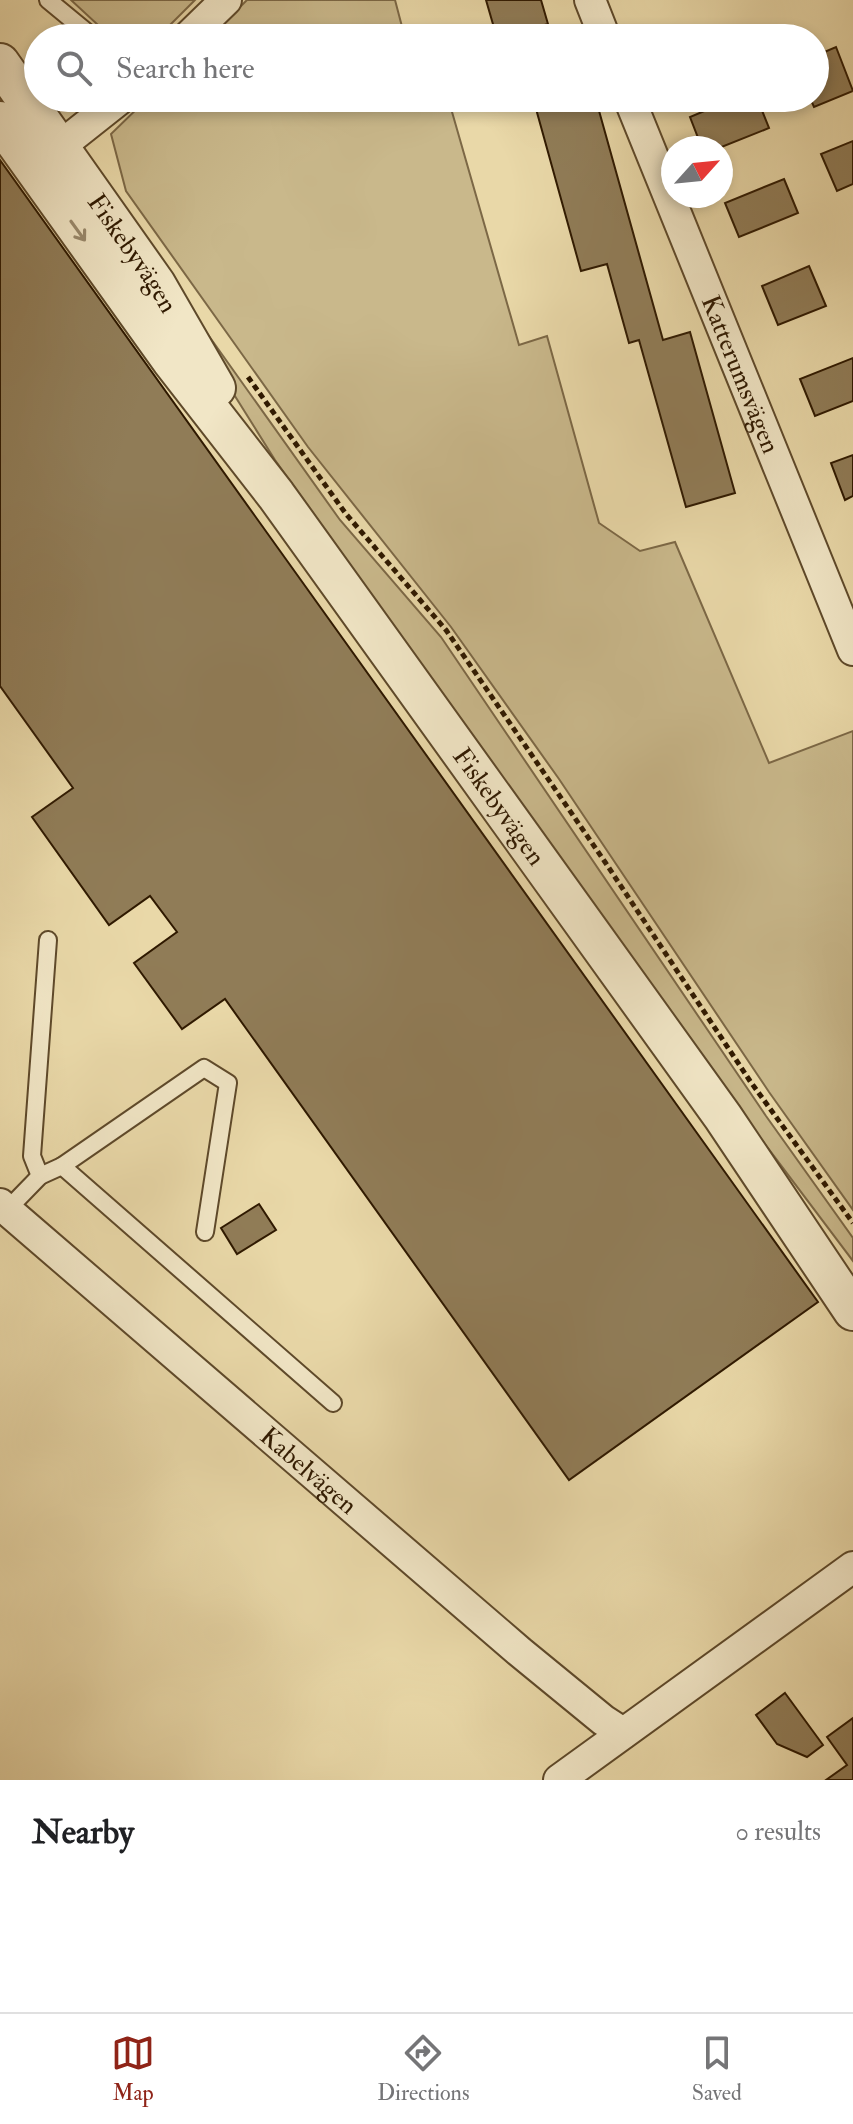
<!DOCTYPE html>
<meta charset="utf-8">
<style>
:root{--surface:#fff;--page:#f6f6f6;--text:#202124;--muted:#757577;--line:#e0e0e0;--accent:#8f2418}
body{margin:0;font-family:"IM FELL Double Pica",serif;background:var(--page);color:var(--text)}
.compass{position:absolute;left:661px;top:136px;width:72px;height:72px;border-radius:50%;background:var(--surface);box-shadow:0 4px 12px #0003;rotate:63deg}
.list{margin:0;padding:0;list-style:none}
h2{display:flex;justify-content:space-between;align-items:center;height:104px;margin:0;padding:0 32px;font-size:34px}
h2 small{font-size:26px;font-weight:400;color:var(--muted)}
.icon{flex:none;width:44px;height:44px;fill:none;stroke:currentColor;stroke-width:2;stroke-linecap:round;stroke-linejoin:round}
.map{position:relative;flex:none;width:853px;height:1780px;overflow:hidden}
.search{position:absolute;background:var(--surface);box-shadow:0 4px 12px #0003;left:24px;right:24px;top:24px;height:88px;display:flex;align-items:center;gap:20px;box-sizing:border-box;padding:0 28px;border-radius:44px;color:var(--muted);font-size:30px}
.sheet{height:232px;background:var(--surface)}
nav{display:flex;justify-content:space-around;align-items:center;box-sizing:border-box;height:112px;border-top:2px solid var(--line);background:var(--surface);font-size:22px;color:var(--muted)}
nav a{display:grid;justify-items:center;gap:4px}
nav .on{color:var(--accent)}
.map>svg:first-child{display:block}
.green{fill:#c9b88b;stroke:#7c6846;stroke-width:2}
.building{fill:#907c57;stroke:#2f1900;stroke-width:2}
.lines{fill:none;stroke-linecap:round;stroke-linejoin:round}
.service-casing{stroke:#5e492a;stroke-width:20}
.minor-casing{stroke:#5e492a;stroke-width:34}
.tertiary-casing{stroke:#5e492a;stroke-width:42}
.path{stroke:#2f1900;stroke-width:5;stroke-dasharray:6 4;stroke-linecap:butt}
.service{stroke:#f1e6c6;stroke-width:16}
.minor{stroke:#f1e6c6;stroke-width:30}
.tertiary{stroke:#f1e6c6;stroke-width:38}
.oneway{stroke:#9a8a6d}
.labels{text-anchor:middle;stroke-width:7;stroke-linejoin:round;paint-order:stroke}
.street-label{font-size:26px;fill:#2f1900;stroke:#f1e6c6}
</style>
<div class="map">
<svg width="853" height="1780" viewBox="0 0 853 1780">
<rect width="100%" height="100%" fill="#e9d8a8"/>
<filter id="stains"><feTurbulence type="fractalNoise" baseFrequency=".0025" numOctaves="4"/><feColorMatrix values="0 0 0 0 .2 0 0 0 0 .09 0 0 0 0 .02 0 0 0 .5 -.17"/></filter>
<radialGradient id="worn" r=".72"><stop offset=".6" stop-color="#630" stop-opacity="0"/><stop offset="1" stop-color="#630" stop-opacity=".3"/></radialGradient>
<g class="green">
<path d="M71 0H195L157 38H112Z"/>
<path d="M247 0H395L405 38H209Z"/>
<path d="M148 98H448L519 345 547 336 599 523 640 551 675 542 769 763 853 731V1210L769 1092 559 779 451 627 308 447 126 191 111 134Z"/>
<path d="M112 200 340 520 441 637 766 1116 853 1238V1261L746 1119 275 460Z"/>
</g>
<g class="building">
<path d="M486 0H541L548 24 541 26 544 38H497Z"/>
<path d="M836 47 853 91 814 107 810 98H815V56Z"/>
<path d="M533 98H561L564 109 596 100 663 340 690 332 735 493 686 507 639 340 629 343 607 264 581 271Z"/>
<path d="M735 98H757L769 128 719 148H702L690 117Z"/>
<path d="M853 141V184L837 191 821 154Z"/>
<path d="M0 160 818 1302 569 1480 225 999 182 1029 134 963 177 932 150 896 109 925 32 817 73 788 0 686Z"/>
<path d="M784 179 798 213 739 237 725 203Z"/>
<path d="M809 266 826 306 778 325 762 286Z"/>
<path d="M853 358V401L815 416 800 379Z"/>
<path d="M853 455V496L845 500 831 463Z"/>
<path d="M259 1204 276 1230 237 1254 221 1228Z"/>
<path d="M785 1693 823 1745 807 1757 777 1744 756 1715Z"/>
<path d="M853 1718V1780H826L847 1765 827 1737Z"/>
</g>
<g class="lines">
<defs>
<g id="service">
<path d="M48 0 94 38"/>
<path d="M40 1176 32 1156 48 940"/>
<path d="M7 1210 40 1176 62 1166"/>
<path d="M205 1232 228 1083 204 1068 62 1166 333 1403"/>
</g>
<g id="minor">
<path d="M590 0 605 38"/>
<path d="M187 38 226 0"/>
<path id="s1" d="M629 98 853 650"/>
<path d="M44 159 121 98"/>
<path id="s2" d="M0 1204 520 1652 603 1720 623 1733"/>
<path d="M559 1780 853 1567"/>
</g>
<g id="tertiary">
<path id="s3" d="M0 63 156 284 216 388"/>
<path id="s4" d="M0 121 171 360 276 495 723 1117 853 1311"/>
</g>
</defs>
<use href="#service" class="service-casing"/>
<use href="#minor" class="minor-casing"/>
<use href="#tertiary" class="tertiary-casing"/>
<path class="path" d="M248 377 346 514 446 630 605 862 750 1081 853 1223"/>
<use href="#service" class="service"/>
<use href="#minor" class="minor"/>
<use href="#tertiary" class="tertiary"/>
</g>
<defs><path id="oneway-shaft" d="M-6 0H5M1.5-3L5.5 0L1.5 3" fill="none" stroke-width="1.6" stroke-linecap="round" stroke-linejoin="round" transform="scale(2)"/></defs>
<use class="oneway" href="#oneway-shaft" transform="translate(78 231) rotate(54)"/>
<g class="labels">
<g class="street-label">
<text dy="9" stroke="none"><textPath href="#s3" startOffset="232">Fiskebyvägen</textPath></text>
<text dy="9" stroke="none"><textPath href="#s1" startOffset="298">Katterumsvägen</textPath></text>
<text dy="9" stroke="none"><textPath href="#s4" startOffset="848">Fiskebyvägen</textPath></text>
<text dy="9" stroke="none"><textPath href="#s2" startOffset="408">Kabelvägen</textPath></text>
</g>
</g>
<rect width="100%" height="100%" filter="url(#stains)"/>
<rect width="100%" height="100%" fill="url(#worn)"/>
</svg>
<svg class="compass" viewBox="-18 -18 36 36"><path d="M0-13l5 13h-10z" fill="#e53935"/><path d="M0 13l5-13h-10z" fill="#757577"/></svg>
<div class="search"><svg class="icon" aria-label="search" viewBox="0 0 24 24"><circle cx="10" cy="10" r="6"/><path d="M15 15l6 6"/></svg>Search here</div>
</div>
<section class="sheet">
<h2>Nearby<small>0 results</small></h2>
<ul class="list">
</ul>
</section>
<nav>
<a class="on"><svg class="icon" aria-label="map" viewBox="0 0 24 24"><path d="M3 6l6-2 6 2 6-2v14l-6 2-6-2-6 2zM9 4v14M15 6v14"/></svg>Map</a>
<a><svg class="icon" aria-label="directions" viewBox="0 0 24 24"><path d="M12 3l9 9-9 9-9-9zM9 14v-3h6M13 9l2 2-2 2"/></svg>Directions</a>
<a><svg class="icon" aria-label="saved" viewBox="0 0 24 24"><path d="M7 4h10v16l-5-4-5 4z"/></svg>Saved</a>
</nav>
